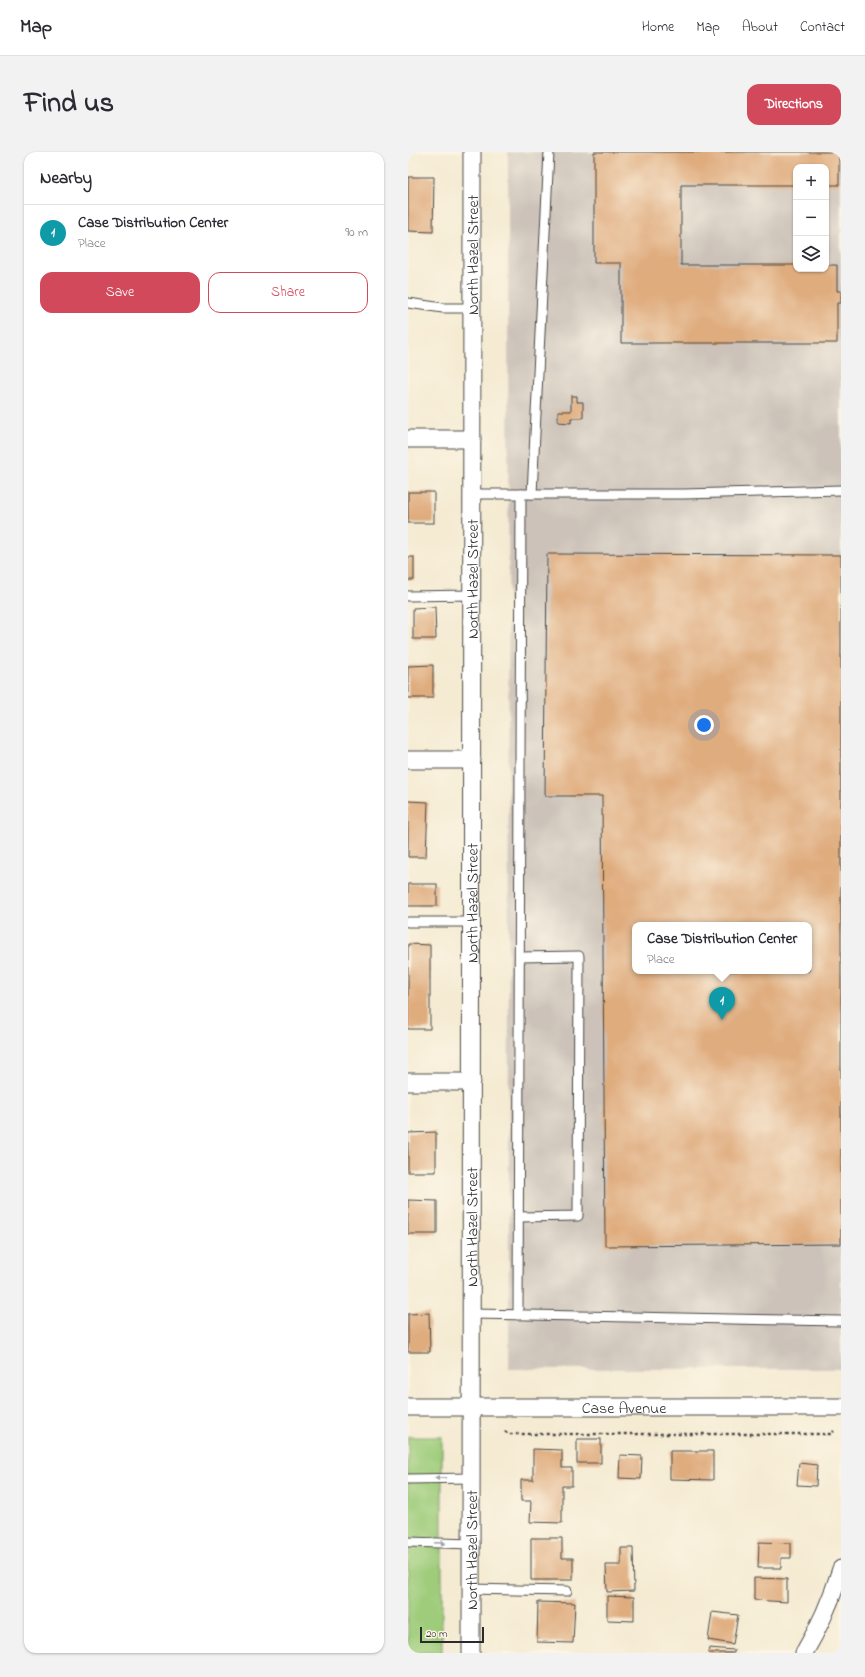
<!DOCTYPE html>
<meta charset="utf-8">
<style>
:root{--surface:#fff;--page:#f2f2f3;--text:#2b2b33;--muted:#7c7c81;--line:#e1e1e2;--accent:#d1495b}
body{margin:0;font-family:"Indie Flower",sans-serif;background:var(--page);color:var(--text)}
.controls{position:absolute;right:12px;top:12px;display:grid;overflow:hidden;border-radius:8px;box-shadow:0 1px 3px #0004}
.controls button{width:36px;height:36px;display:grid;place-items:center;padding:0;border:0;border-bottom:1px solid var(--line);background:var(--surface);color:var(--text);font:20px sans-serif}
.scale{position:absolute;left:12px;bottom:10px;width:64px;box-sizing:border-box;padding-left:4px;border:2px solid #2b2b2b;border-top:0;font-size:11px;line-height:14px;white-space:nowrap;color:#2b2b2b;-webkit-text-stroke:3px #fcf5e5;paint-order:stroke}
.you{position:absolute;left:296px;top:573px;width:14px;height:14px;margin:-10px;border:3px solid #fff;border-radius:50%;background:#1a73e8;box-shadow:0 0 0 6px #1a73e833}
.badge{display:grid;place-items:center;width:26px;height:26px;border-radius:50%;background:var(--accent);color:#fff;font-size:13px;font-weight:700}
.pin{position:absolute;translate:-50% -33px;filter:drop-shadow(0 1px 2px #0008)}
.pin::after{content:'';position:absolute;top:21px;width:14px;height:12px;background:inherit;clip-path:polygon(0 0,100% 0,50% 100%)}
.popup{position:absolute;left:224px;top:770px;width:180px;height:52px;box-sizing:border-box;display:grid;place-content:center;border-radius:8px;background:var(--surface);filter:drop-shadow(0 1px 3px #0005);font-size:13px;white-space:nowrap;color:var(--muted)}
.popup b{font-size:15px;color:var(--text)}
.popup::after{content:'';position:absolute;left:50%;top:100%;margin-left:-8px;border:8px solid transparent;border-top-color:var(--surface)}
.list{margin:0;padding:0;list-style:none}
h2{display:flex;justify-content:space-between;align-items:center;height:52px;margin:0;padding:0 16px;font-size:17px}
h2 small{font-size:13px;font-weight:400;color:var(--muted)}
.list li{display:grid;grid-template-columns:26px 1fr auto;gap:12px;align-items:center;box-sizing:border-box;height:56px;padding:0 16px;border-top:1px solid var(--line)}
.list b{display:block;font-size:15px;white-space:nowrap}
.list p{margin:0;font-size:13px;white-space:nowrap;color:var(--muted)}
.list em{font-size:13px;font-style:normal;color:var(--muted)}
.actions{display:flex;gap:8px;padding:12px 16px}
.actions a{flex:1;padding:9px 0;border:1px solid var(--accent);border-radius:12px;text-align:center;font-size:14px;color:var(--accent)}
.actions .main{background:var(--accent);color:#fff}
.icon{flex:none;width:22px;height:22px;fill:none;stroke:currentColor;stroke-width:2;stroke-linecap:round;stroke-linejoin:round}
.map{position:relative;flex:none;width:433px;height:1501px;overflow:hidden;border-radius:12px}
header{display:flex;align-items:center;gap:24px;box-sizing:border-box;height:56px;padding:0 20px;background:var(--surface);border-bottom:1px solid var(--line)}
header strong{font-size:19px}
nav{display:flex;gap:22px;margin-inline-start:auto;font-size:14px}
.intro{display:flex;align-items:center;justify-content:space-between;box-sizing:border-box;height:96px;padding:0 24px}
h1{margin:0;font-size:28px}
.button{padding:10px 18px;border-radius:12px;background:var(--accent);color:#fff;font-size:14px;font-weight:700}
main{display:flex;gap:24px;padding:0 24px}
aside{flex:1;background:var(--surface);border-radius:12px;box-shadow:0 1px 3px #0004}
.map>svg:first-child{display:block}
.industrial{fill:#ccc2b9;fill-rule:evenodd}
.green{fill:#9ecc7a;stroke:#647c52}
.building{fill:#dfac7e;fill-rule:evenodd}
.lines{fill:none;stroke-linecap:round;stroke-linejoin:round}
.service-casing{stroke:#494844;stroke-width:11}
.minor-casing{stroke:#494844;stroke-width:19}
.path{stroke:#494844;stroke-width:2.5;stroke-dasharray:3 3;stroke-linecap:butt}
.service{stroke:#fff;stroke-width:9}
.minor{stroke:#fff;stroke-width:17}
.oneway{fill:#a0a0a0}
.labels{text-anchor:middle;stroke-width:3;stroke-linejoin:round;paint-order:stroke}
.street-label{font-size:16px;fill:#2b2b2b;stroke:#fcf5e5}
</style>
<header>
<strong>Map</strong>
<nav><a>Home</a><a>Map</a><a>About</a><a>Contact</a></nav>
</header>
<div class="intro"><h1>Find us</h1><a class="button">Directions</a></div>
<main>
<aside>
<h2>Nearby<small></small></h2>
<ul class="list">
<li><span class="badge" style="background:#0f9aa8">1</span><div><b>Case Distribution Center</b><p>Place</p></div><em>90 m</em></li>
</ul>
<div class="actions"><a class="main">Save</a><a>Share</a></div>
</aside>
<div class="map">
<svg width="433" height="1501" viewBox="0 0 433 1501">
<rect width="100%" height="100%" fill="#fcf5e5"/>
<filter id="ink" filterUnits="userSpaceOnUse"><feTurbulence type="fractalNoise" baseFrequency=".025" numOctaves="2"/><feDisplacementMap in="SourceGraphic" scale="8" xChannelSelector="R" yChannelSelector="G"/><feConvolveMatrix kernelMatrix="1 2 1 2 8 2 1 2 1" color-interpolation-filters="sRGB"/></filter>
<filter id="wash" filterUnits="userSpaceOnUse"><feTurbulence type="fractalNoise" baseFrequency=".012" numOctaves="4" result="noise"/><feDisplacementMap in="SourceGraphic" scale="16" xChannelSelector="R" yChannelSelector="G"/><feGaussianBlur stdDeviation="0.9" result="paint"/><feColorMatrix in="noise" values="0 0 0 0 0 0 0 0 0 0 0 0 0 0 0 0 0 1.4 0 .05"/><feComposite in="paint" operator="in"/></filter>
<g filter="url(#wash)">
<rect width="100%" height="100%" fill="#f5ebd3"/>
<path class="industrial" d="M100 0H433V1217H101ZM388 15H418V117H388ZM227 773H401V819H227Z"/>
<rect class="green" x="0" y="1285" width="34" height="216"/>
<g id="blocks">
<g class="building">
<path d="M186 0H431V33H418V15H388V33H273V113H388V117H418V113H429V139H433V151H429V191H213V111H186Z"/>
<path d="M0 25H26L25 80 0 79Z"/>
<path d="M163 244H169V250H175V266H163V271L150 270V259H163Z"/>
<rect x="0" y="340" width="26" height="31"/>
<path d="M139 402 433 403V1092L197 1094 194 644H137ZM227 773H401V819H227Z"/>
<rect x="0" y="405" width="6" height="23"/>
<path d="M27 455 28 487H5V456Z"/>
<path d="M25 513V546H0V514Z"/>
<path d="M0 649 20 650 18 705H0Z"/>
<rect x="0" y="732" width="29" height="22"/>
<path d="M0 792 22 793V877H0Z"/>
<path d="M28 980V1020H0V981Z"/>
<path d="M0 1048 29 1049V1082H0Z"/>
<path d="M21 1161 22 1200H0V1162Z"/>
<rect x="169" y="1287" width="24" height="24"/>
<path d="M125 1297 154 1298V1316H164V1334H154V1371L122 1370 123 1349H113V1328H125Z"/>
<path d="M262 1299H305V1328L262 1327Z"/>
<path d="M212 1303 234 1304 233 1327 211 1326Z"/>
<path d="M391 1311 409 1313 408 1334 389 1333Z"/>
<path d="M123 1386H154V1406H165V1428H123Z"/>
<path d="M351 1390 383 1391V1406H373V1416H350Z"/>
<path d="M213 1396H225L226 1439 199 1440 198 1413H213Z"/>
<path d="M346 1426 379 1427V1450L346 1448Z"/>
<path d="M199 1444 226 1445V1469L199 1468Z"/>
<path d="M130 1450 167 1451 165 1491 129 1490Z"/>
<path d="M304 1460 330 1463 325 1492 300 1488Z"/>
<path d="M301 1496 326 1498V1501H300Z"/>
</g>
</g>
</g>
<g filter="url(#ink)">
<use href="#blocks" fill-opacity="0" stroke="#494844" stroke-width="1"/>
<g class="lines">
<defs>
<g id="service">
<path d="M0 151 35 156H64"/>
<path d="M64 342H276L433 338"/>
<path d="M124 342 141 0"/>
<path d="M0 444 64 443"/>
<path d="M0 770H64"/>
<path d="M111 1065 170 1064 171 804 112 805"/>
<path d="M64 1162 433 1169"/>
<path d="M110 1163 113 342"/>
<path d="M0 1327 64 1326"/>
<path d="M0 1390 64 1392"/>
<path d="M63 1437 159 1439"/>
</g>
<g id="minor">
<path d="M0 287H64"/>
<path d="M0 608H64"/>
<path d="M0 930H64"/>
<path id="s1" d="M0 1255H433"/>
<path id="s2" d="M63 1501 64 0"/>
<path d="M396 1501C412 1474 424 1446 433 1417"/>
</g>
</defs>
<use href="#service" class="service-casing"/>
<use href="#minor" class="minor-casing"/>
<path class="path" d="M97 1279 100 1282H423L426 1279"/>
<use href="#service" class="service"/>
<use href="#minor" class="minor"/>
</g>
<defs><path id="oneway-solid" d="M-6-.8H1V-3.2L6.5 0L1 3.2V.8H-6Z"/></defs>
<g class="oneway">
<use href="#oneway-solid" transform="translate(32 1326) rotate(179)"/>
<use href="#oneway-solid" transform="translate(32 1391) rotate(3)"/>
</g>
</g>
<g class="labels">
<g class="street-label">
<text dy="6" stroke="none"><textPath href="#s2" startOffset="1398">North Hazel Street</textPath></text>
<text dy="6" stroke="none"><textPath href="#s2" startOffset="1074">North Hazel Street</textPath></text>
<text dy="6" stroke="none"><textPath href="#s2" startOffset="750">North Hazel Street</textPath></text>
<text dy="6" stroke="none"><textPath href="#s2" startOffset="426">North Hazel Street</textPath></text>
<text dy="6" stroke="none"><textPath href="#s1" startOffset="216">Case Avenue</textPath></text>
<text dy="6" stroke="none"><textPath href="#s2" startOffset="103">North Hazel Street</textPath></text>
</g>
</g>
</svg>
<div class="controls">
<button>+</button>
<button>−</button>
<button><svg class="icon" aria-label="layers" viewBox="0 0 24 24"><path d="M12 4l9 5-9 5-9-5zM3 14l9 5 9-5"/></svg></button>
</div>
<div class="scale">20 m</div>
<div class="you"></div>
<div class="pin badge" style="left:314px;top:868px;background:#0f9aa8">1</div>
<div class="popup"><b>Case Distribution Center</b>Place</div>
</div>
</main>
